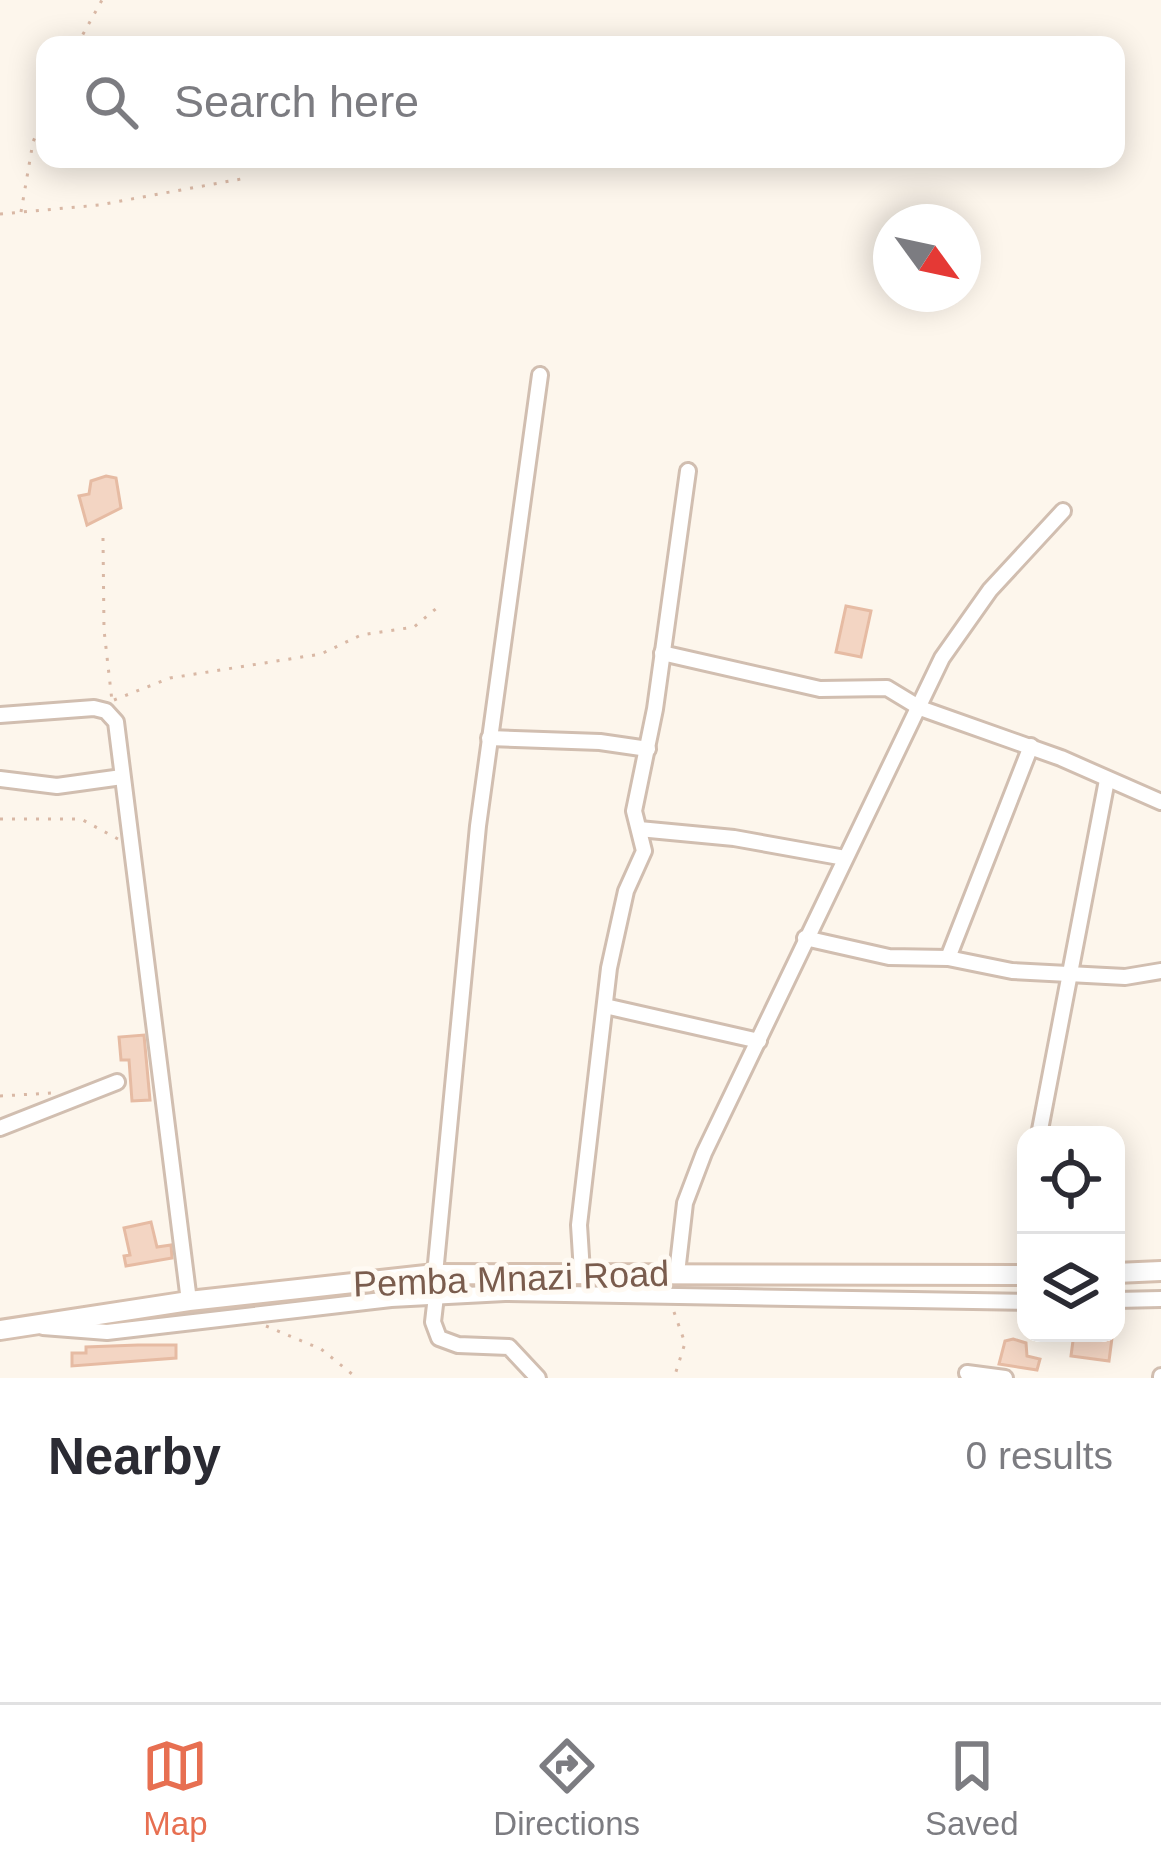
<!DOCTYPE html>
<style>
:root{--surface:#fff;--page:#f7f7f7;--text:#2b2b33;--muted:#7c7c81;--line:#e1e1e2;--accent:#e76f51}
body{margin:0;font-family:Helvetica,sans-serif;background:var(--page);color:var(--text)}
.controls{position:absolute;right:36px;bottom:36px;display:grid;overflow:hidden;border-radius:24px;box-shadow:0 6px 30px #0003}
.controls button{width:108px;height:108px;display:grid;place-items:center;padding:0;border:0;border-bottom:3px solid var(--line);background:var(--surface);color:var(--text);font:60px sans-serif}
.compass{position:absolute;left:873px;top:204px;width:108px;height:108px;border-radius:50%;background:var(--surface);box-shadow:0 6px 30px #0003;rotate:123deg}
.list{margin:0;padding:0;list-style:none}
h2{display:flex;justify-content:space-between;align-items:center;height:156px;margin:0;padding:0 48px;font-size:51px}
h2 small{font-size:39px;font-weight:400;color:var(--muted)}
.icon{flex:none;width:66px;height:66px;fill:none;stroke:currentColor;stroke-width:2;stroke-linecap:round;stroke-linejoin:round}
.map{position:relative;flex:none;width:1161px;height:1378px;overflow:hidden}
.search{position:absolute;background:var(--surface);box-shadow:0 6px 30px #0003;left:36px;right:36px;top:36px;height:132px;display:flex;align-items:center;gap:30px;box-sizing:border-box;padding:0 42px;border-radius:24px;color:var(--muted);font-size:45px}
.sheet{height:324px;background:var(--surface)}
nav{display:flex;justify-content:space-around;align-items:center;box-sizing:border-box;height:168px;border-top:3px solid var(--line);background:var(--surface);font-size:33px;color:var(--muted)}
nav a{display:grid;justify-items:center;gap:6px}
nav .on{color:var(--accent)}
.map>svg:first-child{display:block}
.building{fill:#f3d5c3;stroke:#e6bba3;stroke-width:3}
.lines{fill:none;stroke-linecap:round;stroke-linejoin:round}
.minor-casing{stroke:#d1beb0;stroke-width:20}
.secondary-casing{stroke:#d6c0b0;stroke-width:24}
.path{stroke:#d9b8a5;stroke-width:3;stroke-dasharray:3 9;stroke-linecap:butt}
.minor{stroke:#fff;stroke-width:14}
.secondary{stroke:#fff;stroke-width:18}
.labels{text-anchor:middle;stroke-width:10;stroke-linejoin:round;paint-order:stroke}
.street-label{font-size:36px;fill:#7a5c4d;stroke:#fffaf3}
</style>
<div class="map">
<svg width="1161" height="1378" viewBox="0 0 1161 1378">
<rect width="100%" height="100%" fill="#fdf6ec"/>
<g class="building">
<path d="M106 476 116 478 121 508 87 525 79 496 89 494 91 481Z"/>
<path d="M846 606 871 611 861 657 836 652Z"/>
<path d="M144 1035 150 1100 132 1101 129 1060H121L119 1037Z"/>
<path d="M151 1222 157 1247 171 1245 172 1258 126 1266 124 1256 130 1255 124 1228Z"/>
<path d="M1074 1333 1112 1338 1109 1361 1071 1356Z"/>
<path d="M1013 1339 1026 1343 1027 1356 1040 1359 1037 1370 999 1364 1005 1341Z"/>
<path d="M138 1345H176V1358L72 1366V1353H86V1347Z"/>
</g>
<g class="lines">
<defs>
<g id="minor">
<path d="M662 653 820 689 887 688 920 708 1061 758 1161 802"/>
<path d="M0 715 94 708 106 711 116 722 189 1301"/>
<path d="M489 738 600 742 648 749"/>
<path d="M0 779 57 786 122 777"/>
<path d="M639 829 734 838 845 858"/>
<path d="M805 938 889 957 948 958 1012 971 1125 977 1161 971"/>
<path d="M948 958 1031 746"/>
<path d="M605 1006 759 1041"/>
<path d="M0 1128 117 1082"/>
<path d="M1039 1135 1107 780"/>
<path d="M582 1272 579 1225 609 968 626 891 644 851 634 811 655 709 688 471"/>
<path d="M677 1273 685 1203 704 1153 942 658 990 590 1063 511"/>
<path d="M435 1274 478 826 540 375"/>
<path d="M436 1296 433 1322 439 1338 458 1345 509 1347 538 1378"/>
<path d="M1116 1300 1161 1299"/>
<path d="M43 1327 107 1332 391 1299 505 1293 1026 1302"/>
<path d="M967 1373 1005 1378"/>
<path d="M1161 1378V1376"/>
</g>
<g id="secondary">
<path d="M1116 1273 1161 1271"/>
<path d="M0 1330 189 1301 435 1274 1026 1275"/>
</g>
</defs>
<use href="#minor" class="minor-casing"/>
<use href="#secondary" class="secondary-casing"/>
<g class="path">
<path d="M77 45 102 0"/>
<path d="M21 212 33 142 45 113"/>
<path d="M0 214 99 205 241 179"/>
<path d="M103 538 104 630 112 701"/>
<path d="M114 700 170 678 321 654 361 635 414 627 438 607"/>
<path d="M0 819H81L118 839"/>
<path d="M0 1096 52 1093"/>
<path d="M674 1312 685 1343 674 1378"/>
<path d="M266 1326 321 1349 357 1378"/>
</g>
<use href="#minor" class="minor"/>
<use href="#secondary" class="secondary"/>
</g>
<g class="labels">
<g class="street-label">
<text transform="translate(511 1278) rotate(-2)" y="13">Pemba Mnazi Road</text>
</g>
</g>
</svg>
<div class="controls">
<button><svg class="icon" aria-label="locate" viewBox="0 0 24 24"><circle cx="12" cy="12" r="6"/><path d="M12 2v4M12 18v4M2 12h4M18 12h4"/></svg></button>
<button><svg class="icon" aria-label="layers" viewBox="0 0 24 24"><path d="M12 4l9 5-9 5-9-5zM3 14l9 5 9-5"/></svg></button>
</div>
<svg class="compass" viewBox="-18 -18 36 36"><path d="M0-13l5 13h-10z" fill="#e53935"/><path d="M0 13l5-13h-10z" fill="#7c7c81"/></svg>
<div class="search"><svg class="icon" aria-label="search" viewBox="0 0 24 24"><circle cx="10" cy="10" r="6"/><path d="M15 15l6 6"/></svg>Search here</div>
</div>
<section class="sheet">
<h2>Nearby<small>0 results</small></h2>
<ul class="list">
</ul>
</section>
<nav>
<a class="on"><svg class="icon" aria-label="map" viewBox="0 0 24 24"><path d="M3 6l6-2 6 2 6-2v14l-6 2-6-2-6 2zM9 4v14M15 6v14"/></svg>Map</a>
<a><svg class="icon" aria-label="directions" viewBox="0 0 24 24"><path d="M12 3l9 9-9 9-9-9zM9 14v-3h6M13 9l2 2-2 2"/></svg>Directions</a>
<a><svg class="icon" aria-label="saved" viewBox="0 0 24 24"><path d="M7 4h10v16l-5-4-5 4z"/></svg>Saved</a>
</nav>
